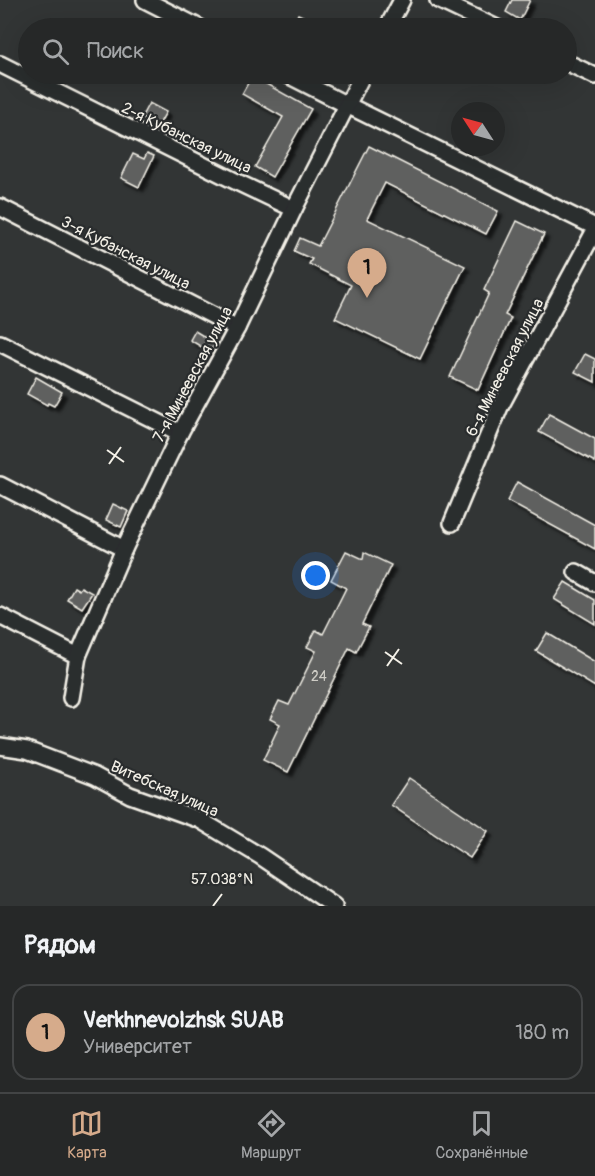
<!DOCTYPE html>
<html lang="ru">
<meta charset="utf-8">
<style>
:root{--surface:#262828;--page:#323434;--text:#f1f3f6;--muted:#a4a6a8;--line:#424445;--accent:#d6ab8b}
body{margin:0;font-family:Pangolin,sans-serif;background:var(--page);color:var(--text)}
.compass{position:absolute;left:451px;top:102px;width:54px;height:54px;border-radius:50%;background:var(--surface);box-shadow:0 6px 24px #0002;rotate:306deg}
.you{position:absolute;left:316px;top:576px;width:21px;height:21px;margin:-15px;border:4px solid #fff;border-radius:50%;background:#1a73e8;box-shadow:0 0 0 9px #1a73e833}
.badge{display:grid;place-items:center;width:39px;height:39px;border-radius:50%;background:var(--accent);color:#111;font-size:20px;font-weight:700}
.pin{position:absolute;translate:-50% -50px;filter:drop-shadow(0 2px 3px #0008)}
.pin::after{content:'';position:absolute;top:32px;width:21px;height:18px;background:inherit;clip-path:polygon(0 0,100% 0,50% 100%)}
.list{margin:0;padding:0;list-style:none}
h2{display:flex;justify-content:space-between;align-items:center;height:78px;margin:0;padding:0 24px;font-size:26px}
h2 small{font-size:20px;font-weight:400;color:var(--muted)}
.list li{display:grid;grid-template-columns:39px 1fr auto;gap:18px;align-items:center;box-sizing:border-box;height:96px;margin:0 12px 12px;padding:0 12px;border:2px solid var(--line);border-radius:18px}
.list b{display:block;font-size:22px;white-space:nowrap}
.list p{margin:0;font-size:20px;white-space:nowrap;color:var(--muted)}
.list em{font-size:20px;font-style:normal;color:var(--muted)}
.icon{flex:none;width:33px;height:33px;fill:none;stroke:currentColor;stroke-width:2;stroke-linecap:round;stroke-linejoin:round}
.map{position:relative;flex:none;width:595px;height:906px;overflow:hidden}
.search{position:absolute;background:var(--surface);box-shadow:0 6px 24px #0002;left:18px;right:18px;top:18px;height:66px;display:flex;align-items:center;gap:15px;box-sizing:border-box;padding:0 21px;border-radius:33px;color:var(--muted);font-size:22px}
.sheet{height:186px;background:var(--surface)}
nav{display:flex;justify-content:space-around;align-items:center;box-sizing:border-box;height:84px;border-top:2px solid var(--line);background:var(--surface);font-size:16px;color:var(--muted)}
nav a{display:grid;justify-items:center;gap:3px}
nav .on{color:var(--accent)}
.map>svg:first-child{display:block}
.building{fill:#5f605f;stroke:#f4f1e8;stroke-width:1.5;filter:url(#shadow)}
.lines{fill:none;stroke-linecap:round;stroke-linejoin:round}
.minor-casing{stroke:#f4f1e8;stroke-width:20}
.minor{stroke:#2a2d2e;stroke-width:15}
.ticks{fill:none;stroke:#f4f1e8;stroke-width:2}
.labels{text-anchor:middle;stroke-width:4.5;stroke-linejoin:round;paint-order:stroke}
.number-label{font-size:14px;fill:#cfcdc6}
.street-label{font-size:16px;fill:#f4f1e8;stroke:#2a2d2e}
.ticks-label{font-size:15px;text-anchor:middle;fill:#f4f1e8;stroke:#2a2d2e;stroke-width:4.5;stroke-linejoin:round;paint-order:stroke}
</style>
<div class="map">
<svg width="595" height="906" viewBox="0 0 595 906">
<defs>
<filter id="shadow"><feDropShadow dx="4.5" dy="4.5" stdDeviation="1.5" flood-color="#0009"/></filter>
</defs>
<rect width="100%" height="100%" fill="#323535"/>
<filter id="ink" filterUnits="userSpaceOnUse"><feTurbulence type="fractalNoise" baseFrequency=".0167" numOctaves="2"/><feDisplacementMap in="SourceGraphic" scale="12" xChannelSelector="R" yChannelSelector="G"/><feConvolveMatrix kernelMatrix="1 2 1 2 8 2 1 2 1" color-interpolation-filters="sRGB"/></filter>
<g filter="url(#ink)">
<g class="building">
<path d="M512 0H530L520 20 506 12Z"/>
<path d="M298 14 329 28H291Z"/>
<path d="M252 76 311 109 272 177 255 167 283 117 242 94Z"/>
<path d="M149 103 166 112 158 126 141 118Z"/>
<path d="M369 146 498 211 486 234 385 183 367 219 465 266 420 359 335 318 351 285 309 264 312 259 294 251 300 238 318 246Z"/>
<path d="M147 153 154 156 139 187 121 178 133 154 144 159Z"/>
<path d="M517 221 544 234 505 315 511 318 478 390 450 377 489 293 484 290Z"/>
<path d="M195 331 215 343 210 352 190 340Z"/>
<path d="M585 354 595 359V382L575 372Z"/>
<path d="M36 377 62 392 54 406 48 403 47 405 27 394Z"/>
<path d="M549 414 595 439V462L539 432Z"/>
<path d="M517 482 595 525V549L507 501Z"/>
<path d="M113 504 128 511 121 527 106 520Z"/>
<path d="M346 551 363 559 364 552 391 565 362 624 369 627 356 652 349 648 288 772 263 760 280 724 270 719 279 701 289 705 316 651 307 647 316 630 323 634 346 588 331 580Z"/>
<path d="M565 582 595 600V624L554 599Z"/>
<path d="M74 587 79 590 81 587 92 593 82 608 67 599Z"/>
<path d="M547 633 595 662V687L536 651Z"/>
<path d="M409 778 488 831 470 858 391 805Z"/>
</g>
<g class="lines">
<defs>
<g id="minor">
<path d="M145 0 200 28"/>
<path d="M438 0 497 28"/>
<path d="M387 28 402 0"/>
<path d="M566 62 595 76"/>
<path d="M0 64 239 183 294 209"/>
<path d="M286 74 347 105 595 227"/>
<path d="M0 207 237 328"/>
<path d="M0 343 180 433"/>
<path d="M0 485 124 549"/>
<path d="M452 523 500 407 595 230"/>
<path d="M576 572 595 583"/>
<path d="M0 616 78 656"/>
<path d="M71 698 78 656 124 549 180 433 237 328 294 209 363 74"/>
<path d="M0 746 27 750 95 776 130 795 200 820 260 856 334 906"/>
</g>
</defs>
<use href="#minor" class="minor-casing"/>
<use href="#minor" class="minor"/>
</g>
</g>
<path class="ticks" d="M107 450 124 462M109 464 121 447M385 652 402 664M387 666 399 649M213 906 222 894"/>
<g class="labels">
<g class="number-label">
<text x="319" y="681">24</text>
</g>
<g class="street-label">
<text transform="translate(187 137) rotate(26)" y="6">2-я Кубанская улица</text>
<text transform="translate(126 252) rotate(27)" y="6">3-я Кубанская улица</text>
<text transform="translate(504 367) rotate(-63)" y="6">6-я Минеевская улица</text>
<text transform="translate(192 374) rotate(-62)" y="6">7-я Минеевская улица</text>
<text transform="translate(165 788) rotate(24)" y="6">Витебская улица</text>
</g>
</g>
<g class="ticks-label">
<text x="222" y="884">57.038°N</text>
</g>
</svg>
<svg class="compass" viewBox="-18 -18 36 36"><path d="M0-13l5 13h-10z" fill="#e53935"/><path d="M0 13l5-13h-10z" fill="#a4a6a8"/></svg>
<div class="you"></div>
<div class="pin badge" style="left:367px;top:298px">1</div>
<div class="search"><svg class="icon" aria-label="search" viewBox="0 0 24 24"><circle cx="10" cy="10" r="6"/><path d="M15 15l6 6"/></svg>Поиск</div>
</div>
<section class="sheet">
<h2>Рядом<small></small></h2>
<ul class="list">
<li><span class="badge">1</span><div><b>Verkhnevolzhsk SUAB</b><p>Университет</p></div><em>180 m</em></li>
</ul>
</section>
<nav>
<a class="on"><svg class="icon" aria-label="map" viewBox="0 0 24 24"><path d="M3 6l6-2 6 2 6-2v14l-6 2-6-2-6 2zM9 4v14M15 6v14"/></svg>Карта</a>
<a><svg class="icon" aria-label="directions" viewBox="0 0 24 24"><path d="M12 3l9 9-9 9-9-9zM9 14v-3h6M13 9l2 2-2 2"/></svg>Маршрут</a>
<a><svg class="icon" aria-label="saved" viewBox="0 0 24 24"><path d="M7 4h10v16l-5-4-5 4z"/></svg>Сохранённые</a>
</nav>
